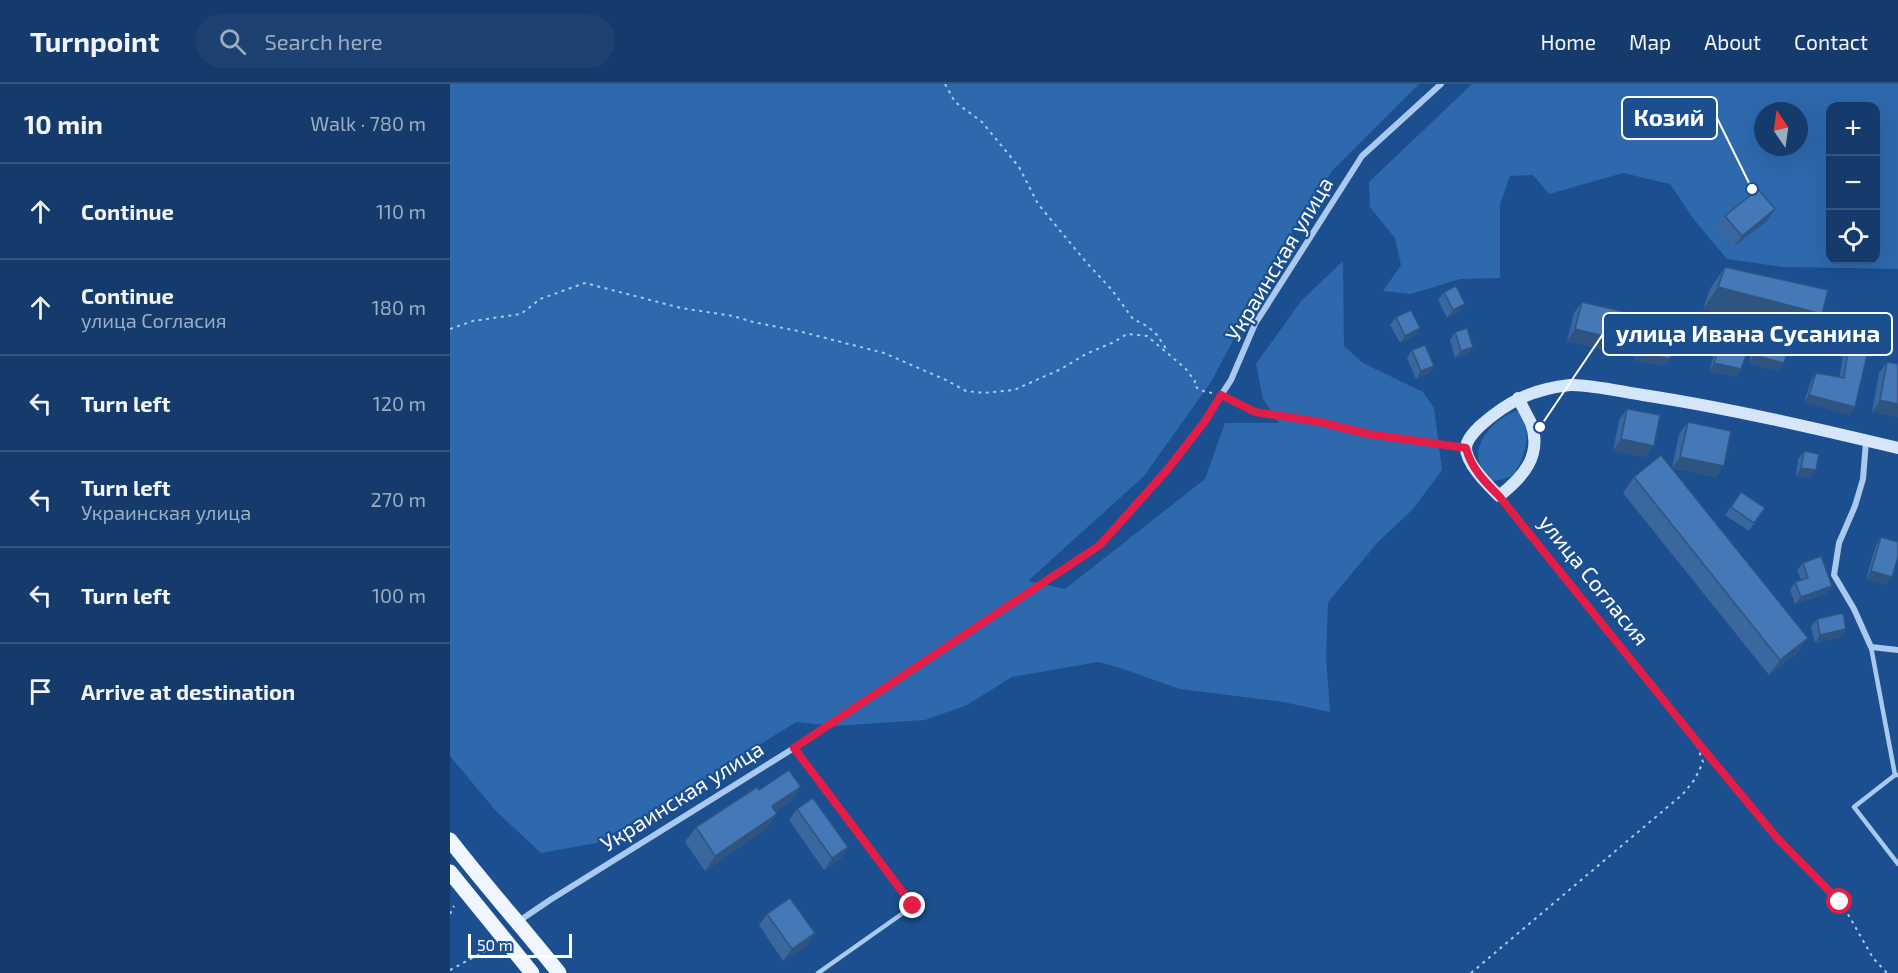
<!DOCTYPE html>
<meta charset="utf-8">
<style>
:root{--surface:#143b6b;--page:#1d4271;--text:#f1f3f6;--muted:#9dadc1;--line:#33557e}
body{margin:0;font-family:"Exo 2",sans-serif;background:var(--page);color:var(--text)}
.controls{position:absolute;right:18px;top:18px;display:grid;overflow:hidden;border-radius:12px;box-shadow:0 6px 24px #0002}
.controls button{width:54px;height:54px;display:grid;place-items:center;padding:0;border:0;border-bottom:2px solid var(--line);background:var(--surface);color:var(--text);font:30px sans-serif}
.compass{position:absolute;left:1304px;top:18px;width:54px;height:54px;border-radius:50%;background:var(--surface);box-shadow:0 6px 24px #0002;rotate:347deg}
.scale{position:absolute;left:18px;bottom:15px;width:104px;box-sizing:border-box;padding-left:6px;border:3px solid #fff;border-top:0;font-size:16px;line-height:21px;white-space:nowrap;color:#fff;-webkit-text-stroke:4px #1b4f8f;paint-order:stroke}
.stop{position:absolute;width:18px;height:18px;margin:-14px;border:4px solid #e11d48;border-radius:50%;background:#fff}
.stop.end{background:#e11d48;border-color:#fff;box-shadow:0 2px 6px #0008}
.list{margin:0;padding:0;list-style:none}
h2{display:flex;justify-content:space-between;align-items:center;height:78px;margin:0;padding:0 24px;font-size:26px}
h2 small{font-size:20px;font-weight:400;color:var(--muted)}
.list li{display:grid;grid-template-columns:39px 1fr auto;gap:18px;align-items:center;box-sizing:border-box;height:96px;padding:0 24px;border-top:2px solid var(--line)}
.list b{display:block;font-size:22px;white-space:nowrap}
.list p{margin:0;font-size:20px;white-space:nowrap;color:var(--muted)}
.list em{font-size:20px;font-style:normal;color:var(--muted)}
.icon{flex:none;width:33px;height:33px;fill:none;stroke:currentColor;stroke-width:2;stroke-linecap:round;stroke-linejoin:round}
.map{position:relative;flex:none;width:1448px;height:889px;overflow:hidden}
header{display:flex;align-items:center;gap:36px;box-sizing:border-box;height:84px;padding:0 30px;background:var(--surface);border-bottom:2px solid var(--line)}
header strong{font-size:28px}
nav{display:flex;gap:33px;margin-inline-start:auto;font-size:21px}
.search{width:420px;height:54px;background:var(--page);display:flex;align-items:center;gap:15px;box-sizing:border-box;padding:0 21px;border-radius:33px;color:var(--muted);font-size:22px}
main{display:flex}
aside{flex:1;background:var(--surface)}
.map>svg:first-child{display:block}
.green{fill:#2e69ad;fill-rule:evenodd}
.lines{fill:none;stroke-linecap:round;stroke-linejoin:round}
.path{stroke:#a9c9ee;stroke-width:2;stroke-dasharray:3 4.5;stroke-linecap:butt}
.lane{stroke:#a9c9ee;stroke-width:4.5}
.street{stroke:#a9c9ee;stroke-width:6}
.secondary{stroke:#d6e6fa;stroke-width:12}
.primary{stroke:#f0f6ff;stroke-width:15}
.wall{fill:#3a679d}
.shaded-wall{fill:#305480}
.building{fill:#4478b7;stroke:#305480;stroke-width:1.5}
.route{stroke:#e11d48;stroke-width:8}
.labels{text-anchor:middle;stroke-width:4.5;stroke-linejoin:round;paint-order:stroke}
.street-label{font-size:22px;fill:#fff;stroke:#1b4f8f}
.leader{fill:none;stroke:#fff;stroke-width:2}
.callout-dot{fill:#fff;stroke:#1b4f8f;stroke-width:2}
.callout{fill:#1b4f8f;stroke:#fff;stroke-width:2}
.callout-label{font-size:24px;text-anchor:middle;font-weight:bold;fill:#fff}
</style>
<header>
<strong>Turnpoint</strong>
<div class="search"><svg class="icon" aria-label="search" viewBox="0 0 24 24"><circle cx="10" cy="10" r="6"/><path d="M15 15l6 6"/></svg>Search here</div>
<nav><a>Home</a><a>Map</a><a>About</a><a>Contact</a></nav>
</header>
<main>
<aside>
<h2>10 min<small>Walk · 780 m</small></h2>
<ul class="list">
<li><svg class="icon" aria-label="ahead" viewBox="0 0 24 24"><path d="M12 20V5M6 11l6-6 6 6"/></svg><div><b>Continue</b></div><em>110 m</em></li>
<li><svg class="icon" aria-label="ahead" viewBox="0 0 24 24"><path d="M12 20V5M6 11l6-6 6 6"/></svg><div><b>Continue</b><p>улица Согласия</p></div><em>180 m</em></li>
<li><svg class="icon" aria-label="left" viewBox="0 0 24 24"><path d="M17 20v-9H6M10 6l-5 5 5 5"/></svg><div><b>Turn left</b></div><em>120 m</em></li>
<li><svg class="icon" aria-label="left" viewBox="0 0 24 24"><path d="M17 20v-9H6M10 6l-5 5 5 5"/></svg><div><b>Turn left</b><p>Украинская улица</p></div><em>270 m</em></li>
<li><svg class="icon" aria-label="left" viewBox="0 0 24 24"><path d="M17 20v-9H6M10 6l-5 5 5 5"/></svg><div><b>Turn left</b></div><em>100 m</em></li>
<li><svg class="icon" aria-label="arrive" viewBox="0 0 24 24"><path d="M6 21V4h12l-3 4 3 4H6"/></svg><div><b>Arrive at destination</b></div></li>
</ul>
</aside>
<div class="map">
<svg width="1448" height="889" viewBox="0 0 1448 889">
<rect width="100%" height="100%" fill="#1b4f8f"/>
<g class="green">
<path d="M0 0H969L882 87 832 164 761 298 694 392 578 497 615 505 755 395 775 339H829L813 315 806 280 851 217 893 177 894 262 913 279 973 308 984 324 992 386 963 425 927 459 878 518 876 574 880 628 833 618 730 605 667 583 648 578 562 593 517 621 475 636 384 642 346 638 212 722 146 759 91 769 45 726 0 672Z"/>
<path d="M1022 0H1448V185L1333 183 1277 175 1245 137 1220 100 1173 89 1099 110 1083 91 1060 92 1050 120V194L1010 195 961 210 933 207 951 181 945 154 920 123 919 98ZM1380 22H1426V176H1380ZM1313 27H1349V63H1313Z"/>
<path d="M1067 327C1085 343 1075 375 1062 392 1057 393 1049 397 1044 397 1040 396 1037 391 1034 387 1016 364 1044 334 1067 327Z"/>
</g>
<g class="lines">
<g class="path">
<path d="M495 0 505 18 532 38 569 83 588 120 636 178 662 206 683 235 697 242 707 251 715 263V268"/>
<path d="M0 245 23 237 71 230 90 215 135 199 231 224 283 232 303 238 348 247 434 269 496 296 516 307 534 309 564 306 611 285 636 270 664 258 677 250 697 252 735 284 745 297 744 301C750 307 753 307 762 309"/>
<path d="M781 316 805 328 870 337 918 350 1003 362"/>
<path d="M1057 422 1244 654 1327 754 1391 818 1423 874 1437 889"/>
<path d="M350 659 650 461 717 386 761 326"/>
<path d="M0 830 4 822"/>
<path d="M0 886 39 865"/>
<path d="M1021 889 1233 710 1245 695 1253 678 1245 656"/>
</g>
<g class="lane">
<path d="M1421 563 1445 691"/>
<path d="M344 664 463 822 368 889"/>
<path d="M1448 691H1445L1404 723 1448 780"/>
</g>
<g class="street">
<path d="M766 319 781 296 805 240 912 72 991 0"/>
<path d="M1416 357 1413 395 1405 422 1389 459 1384 491 1404 525 1421 563 1448 566"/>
<path d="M69 837 100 816 344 664"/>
</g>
<path class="secondary" d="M1068 314C1072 322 1077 331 1081 339 1093 372 1072 394 1049 412 1039 402 1016 380 1016 364 1016 356 1025 347 1030 342 1058 317 1083 305 1120 301 1138 300 1173 308 1193 311 1278 324 1364 344 1448 364"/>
<g class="primary">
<path d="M0 756C35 801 73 844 109 889"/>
<path d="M0 788 82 889"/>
</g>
</g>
<g class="wall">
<path d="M1275 132 1317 137 1283 163 1267 143Z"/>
<path d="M1275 183 1372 230 1357 252 1253 225 1260 205Z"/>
<path d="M994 208 1009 228 997 234 988 216Z"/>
<path d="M1132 218 1178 258 1169 269 1117 257 1124 229Z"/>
<path d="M1385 228 1425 237 1405 323 1400 331 1354 318 1361 297 1366 289 1389 294 1395 261 1375 258 1380 235Z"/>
<path d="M946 233 970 244 965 252 950 259 940 241Z"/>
<path d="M1275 243 1286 293 1259 287 1270 251Z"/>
<path d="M1196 246 1220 275 1214 282 1185 276 1190 254Z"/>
<path d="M1005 248 1017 271 1005 274 1000 256Z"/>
<path d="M1308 256 1328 287 1299 279 1303 263Z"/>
<path d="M962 266 984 282 979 289 966 295 957 274Z"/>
<path d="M1437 278 1448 280V333L1422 328 1429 289Z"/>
<path d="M1177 325 1196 373 1163 367 1169 336Z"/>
<path d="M1238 338 1266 393 1222 384 1229 350Z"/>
<path d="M1354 367 1361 394 1346 392 1348 375Z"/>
<path d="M1184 393 1347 569 1319 591 1173 409Z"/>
<path d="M1291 408 1315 424 1299 447 1275 431Z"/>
<path d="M1431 453 1437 501 1416 495 1426 461Z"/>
<path d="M1353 479 1382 502 1376 510 1345 520 1340 506 1345 498 1351 496 1347 486Z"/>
<path d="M1367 535 1396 545 1391 553 1365 559 1361 543Z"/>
<path d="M351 703 340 718 325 728 327 730 316 745 255 787 235 758 246 743 309 706Z"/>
<path d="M347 725 398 763 390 775 374 786 339 736Z"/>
<path d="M317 830 357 861 333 877 309 841Z"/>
</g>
<g class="shaded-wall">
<path d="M1325 125 1317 137 1283 163 1292 152Z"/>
<path d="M1268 203 1372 230 1357 252 1253 225Z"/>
<path d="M1015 220 1009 228 997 234 1003 226Z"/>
<path d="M970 244 965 252 950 259 955 252Z"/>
<path d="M1125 245 1178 258 1169 269 1117 257Z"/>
<path d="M1381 250 1400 253 1395 261 1375 258Z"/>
<path d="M1023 263 1017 271 1005 274 1011 267Z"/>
<path d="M1190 268 1220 275 1214 282 1185 276Z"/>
<path d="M1304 271 1334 279 1328 287 1299 279Z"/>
<path d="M1264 279 1291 285 1286 293 1259 287Z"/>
<path d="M984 282 979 289 966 295 971 287Z"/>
<path d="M1359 311 1405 323 1400 331 1354 318Z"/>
<path d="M1430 316 1448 320V333L1422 328Z"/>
<path d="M1171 355 1204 362 1196 373 1163 367Z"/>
<path d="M1230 373 1274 382 1266 393 1222 384Z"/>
<path d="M1351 384 1366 386 1361 394 1346 392Z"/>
<path d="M1421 487 1442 493 1437 501 1416 495Z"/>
<path d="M1382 502 1376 510 1345 520 1351 513Z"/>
<path d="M1396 545 1391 553 1365 559 1370 551Z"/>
<path d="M1358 554 1347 569 1319 591 1330 576Z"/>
<path d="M351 703 340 718 311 737 322 722Z"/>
<path d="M327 730 316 745 255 787 265 772Z"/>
<path d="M398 763 390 775 374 786 382 774Z"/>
<path d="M365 849 357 861 333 877 342 865Z"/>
</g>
<g class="building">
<path d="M1308 105 1325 125 1292 152 1275 132Z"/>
<path d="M1275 183 1378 206 1372 230 1268 203Z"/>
<path d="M1006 202 1015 220 1003 226 994 208Z"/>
<path d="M1132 218 1184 230 1178 258 1125 245Z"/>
<path d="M961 226 970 244 955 252 946 233Z"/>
<path d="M1385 228 1425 237 1405 323 1359 311 1366 289 1394 294 1400 253 1381 250Z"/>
<path d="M1275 243 1304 250 1291 285 1264 279Z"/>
<path d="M1017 244 1023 263 1011 267 1005 248Z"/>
<path d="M1196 246 1225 250 1220 275 1190 268Z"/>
<path d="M1308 256 1339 262 1334 279 1304 271Z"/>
<path d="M975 261 984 282 971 287 962 266Z"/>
<path d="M1437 278 1448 280V320L1430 316Z"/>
<path d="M1177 325 1210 331 1204 362 1171 355Z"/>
<path d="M1238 338 1281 347 1274 382 1230 373Z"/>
<path d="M1354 367 1369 370 1366 386 1351 384Z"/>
<path d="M1211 371 1358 554 1330 576 1184 393Z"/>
<path d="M1291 408 1315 424 1304 439 1281 423Z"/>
<path d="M1431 453 1448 458V473L1442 493 1421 487Z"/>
<path d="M1371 472 1382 502 1351 513 1345 498 1358 494 1353 479Z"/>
<path d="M1393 529 1396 545 1370 551 1367 535Z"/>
<path d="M339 686 351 703 322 722 327 730 265 772 246 743 307 703 309 706Z"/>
<path d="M363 714 398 763 382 774 347 725Z"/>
<path d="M340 814 365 849 342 865 317 830Z"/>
</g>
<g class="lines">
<path class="route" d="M463 822 344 664 650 461 717 386 755 337 771 311 805 328 870 338 918 350 1016 364C1021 384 1035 398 1049 412L1244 654 1327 754 1390 818"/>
</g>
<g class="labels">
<g class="street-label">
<text transform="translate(829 175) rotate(-59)" y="8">Украинская улица</text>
<text transform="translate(1144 496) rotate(51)" y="8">улица Согласия</text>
<text transform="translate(232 712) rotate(-32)" y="8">Украинская улица</text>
</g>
</g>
<path class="leader" d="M1302 105L1267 34M1090 343L1153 250"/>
<g class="callout-dot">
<circle cx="1302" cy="105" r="6"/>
<circle cx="1090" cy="343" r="6"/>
</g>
<g class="callout">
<rect x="1172" y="13" width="95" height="42" rx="6"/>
<rect x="1153" y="229" width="289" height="42" rx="6"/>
</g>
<g class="callout-label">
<text x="1219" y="42">Козий</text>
<text x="1298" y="258">улица Ивана Сусанина</text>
</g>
</svg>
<div class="controls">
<button>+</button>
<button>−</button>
<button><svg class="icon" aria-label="locate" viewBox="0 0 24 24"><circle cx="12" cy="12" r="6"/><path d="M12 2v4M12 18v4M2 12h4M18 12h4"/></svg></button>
</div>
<svg class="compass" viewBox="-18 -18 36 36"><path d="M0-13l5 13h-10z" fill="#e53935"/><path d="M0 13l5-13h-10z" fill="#9dadc1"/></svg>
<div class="scale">50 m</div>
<div class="stop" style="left:1390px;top:818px"></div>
<div class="stop end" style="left:463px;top:822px"></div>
</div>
</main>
